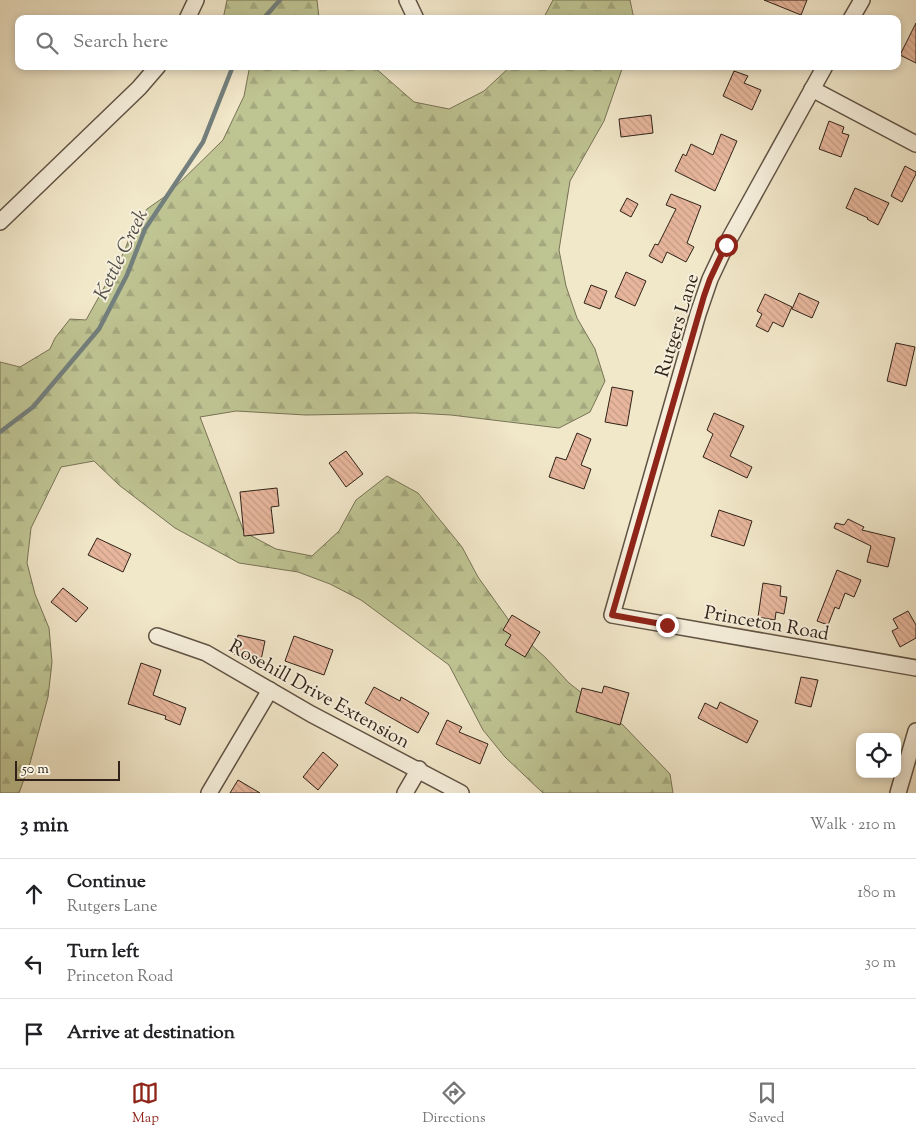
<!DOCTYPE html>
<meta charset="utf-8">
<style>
:root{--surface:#fff;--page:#f2f2f2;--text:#202124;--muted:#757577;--line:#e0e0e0;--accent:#8f2418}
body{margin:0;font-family:"Sorts Mill Goudy",serif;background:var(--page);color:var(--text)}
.controls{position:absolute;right:15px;bottom:15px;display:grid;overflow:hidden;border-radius:10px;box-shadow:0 2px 8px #0003}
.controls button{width:45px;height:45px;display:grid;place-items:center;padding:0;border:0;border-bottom:1px solid var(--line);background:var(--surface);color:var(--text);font:25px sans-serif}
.scale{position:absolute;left:15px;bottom:12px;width:105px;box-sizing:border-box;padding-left:5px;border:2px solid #302218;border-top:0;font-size:14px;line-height:18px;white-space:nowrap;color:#302218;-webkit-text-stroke:4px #f6efdc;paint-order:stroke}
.stop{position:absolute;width:15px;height:15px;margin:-11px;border:4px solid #8f2418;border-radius:50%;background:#fff}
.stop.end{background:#8f2418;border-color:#fff;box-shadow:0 1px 5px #0008}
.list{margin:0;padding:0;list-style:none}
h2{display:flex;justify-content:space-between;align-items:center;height:65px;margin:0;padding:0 20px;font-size:21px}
h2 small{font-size:16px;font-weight:400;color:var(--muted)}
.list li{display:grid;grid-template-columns:32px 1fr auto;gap:15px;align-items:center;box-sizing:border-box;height:70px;padding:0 20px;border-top:1px solid var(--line)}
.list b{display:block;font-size:19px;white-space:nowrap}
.list p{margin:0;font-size:16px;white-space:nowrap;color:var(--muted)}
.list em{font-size:16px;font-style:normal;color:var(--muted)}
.icon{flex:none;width:28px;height:28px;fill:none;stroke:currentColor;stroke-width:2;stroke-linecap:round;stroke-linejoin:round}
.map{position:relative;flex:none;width:916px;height:793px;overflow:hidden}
.search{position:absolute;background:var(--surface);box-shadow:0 2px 8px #0003;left:15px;right:15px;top:15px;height:55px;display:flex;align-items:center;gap:12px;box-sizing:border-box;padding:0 18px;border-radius:10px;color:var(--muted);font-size:19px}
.sheet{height:275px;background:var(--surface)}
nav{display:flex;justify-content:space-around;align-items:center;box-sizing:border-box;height:70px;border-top:1px solid var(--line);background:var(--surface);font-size:14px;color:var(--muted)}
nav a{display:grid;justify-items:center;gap:2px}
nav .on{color:var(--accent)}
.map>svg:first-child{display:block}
.forest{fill:url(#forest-firs);stroke:#787356}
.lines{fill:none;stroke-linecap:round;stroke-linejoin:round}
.stream{stroke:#737f7d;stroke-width:4.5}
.building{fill:url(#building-back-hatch);stroke:#302218}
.minor-casing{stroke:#605344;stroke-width:18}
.minor{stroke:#f6efdc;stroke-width:15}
.route{stroke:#8f2418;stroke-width:6}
.labels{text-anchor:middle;stroke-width:4;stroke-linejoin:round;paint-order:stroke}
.street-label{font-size:19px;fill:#302218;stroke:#f6efdc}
.water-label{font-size:20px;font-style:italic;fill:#52504b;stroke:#f6efdc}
</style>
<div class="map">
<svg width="916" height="793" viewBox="0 0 916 793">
<defs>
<pattern id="forest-firs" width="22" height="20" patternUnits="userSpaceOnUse" patternTransform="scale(1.25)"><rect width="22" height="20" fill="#bfc493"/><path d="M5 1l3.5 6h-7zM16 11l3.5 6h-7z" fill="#a4a87e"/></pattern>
<pattern id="building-back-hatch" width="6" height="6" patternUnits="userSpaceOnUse" patternTransform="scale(1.25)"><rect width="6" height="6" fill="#e7b69c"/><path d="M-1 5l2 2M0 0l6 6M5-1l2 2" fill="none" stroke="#c69c86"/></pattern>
</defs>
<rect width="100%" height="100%" fill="#f1e7c9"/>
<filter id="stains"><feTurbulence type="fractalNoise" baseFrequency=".004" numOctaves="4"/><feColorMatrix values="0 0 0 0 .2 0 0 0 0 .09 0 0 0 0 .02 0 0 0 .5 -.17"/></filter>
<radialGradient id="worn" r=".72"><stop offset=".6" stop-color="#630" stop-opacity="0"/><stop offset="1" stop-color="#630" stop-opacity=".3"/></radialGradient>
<g class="forest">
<path d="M227 0H317L319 18 320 19H223Z"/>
<path d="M553 0H630L634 19H543Z"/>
<path d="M246 66H373L414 102 449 109 484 91 511 66H623L604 121 570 181 559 250 566 286 577 318 595 349 605 381 590 412 559 428 451 415 415 413 306 415 236 411 200 417 244 532 276 549 312 556 339 531 356 500 387 476 418 493 462 547 478 577 518 633 546 658 569 683 623 725 670 774 673 793H543L505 757 483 730 449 665 361 600 330 584 298 572 239 563 175 528 119 485 94 461 61 467 31 528 27 563 35 594 49 628 52 662 48 697 30 763 19 793H0V362L20 367 50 349 55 338 70 319 86 320 125 250 132 230 147 209 167 195 223 140 244 96 249 70Z"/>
</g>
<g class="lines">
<g class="stream">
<path d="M263 19 280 0"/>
<path d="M0 432 33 407 99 329 127 275 145 229 203 142 233 66"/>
</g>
</g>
<g class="building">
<path d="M764 0H807L801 15Z"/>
<path d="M916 23V63L900 55Z"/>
<path d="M734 71 748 76 744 83 761 90 752 110 723 96Z"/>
<path d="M651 115 653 133 621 137 619 119Z"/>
<path d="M829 121 844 127 842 133 849 135 841 157 819 149Z"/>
<path d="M721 134 737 141 715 191 675 171 683 154 686 156 691 144 713 155Z"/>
<path d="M905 166 916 172V174L902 202 891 196Z"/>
<path d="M855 188 889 203 878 225 867 219 868 218 846 208Z"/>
<path d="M671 194 701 206 687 243 694 247 686 262 667 252 662 263 649 256 655 244 658 245 676 209 666 205Z"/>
<path d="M627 198 638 204 631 217 620 211Z"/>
<path d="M626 272 646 281 635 306 615 297Z"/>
<path d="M591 285 607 291 600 309 584 303Z"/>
<path d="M799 293 819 302 812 318 792 309Z"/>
<path d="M765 294 792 307 783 327 773 322 768 332 756 326 762 314 757 311Z"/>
<path d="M896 343 915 347 906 386 887 381Z"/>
<path d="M612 387 633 391 627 426 605 422Z"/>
<path d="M714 413 744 426 730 456 752 467 747 478 703 457 713 434 707 430Z"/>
<path d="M577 433 591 439 581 465 591 469 584 489 549 477 556 457 566 460Z"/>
<path d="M346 451 363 474 346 487 329 463Z"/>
<path d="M277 488 279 506 271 507 274 533 244 536 240 492Z"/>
<path d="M719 510 752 521 744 546 711 536Z"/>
<path d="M848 519 864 527 862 530 895 538 888 567 867 562 871 546 834 528 836 523 844 525Z"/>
<path d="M97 538 131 554 123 572 88 555Z"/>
<path d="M837 570 861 580 854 597 845 593 839 609 835 607 828 625 817 621Z"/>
<path d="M763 583 781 586 780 596 787 597 784 614 776 612 775 620 758 617Z"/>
<path d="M63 588 88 608 76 622 51 602Z"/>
<path d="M908 611 916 625V638L900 647 892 631 898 628 893 619Z"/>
<path d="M512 615 540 632 525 657 505 645 511 635 503 630Z"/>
<path d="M238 635 265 641 261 660 234 654Z"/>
<path d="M294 636 333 650 324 675 285 661Z"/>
<path d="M141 663 161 670 153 695 186 708 180 725 165 719 166 716 128 704Z"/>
<path d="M801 677 818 680 811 707 795 703Z"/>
<path d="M604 686 629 693 620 725 576 712 582 688 602 693Z"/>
<path d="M374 687 400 701 401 697 429 713 418 733 365 703Z"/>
<path d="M720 702 758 721 747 743 698 718 705 703 717 709Z"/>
<path d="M447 720 462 727 459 732 488 744 480 764 436 744Z"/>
<path d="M323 752 338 765 318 790 303 777Z"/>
<path d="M238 780 260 793H230Z"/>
</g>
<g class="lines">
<defs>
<g id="minor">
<path d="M407 0 416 19"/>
<path d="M187 19 196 0"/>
<path d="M851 19 862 0"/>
<path d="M825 66 726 245 710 279 698 314 612 615 916 668"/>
<path d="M812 89 916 144"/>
<path d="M0 222 139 88 158 66"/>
<path d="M157 636 206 653 311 714 461 793"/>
<path d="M209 793 270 690"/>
<path d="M405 793 419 769"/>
<path d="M898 793 916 731"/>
</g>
</defs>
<use href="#minor" class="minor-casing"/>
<use href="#minor" class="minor"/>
</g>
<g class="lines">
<path class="route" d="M667 625 612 615 704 296 710 279 726 245"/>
</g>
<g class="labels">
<g class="street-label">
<text transform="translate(676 325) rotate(-73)" y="7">Rutgers Lane</text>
<text transform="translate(767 622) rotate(10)" y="7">Princeton Road</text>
<text transform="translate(320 693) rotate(29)" y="7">Rosehill Drive Extension</text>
</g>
<g class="water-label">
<text transform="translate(120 254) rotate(-64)" y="7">Kettle Creek</text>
</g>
</g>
<rect width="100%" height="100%" filter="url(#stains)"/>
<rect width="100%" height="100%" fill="url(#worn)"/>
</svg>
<div class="controls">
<button><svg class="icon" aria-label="locate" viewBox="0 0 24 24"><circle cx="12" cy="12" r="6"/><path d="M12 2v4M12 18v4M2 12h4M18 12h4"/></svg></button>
</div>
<div class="scale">50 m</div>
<div class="stop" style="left:726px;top:245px"></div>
<div class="stop end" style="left:667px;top:625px"></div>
<div class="search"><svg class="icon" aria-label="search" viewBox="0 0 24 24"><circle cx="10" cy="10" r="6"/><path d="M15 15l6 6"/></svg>Search here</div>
</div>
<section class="sheet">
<h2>3 min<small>Walk · 210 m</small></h2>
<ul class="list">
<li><svg class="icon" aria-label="ahead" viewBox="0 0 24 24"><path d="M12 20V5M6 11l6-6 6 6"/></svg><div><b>Continue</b><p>Rutgers Lane</p></div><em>180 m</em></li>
<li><svg class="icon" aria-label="left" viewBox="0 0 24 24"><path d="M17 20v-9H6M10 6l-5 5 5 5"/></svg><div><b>Turn left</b><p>Princeton Road</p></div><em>30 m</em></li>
<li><svg class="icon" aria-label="arrive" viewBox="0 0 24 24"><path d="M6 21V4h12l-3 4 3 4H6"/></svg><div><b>Arrive at destination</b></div></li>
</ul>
</section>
<nav>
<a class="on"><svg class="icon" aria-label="map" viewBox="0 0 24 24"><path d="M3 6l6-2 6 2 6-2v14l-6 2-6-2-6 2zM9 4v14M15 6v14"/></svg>Map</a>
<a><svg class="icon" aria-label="directions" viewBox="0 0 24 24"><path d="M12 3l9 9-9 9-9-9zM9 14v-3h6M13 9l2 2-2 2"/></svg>Directions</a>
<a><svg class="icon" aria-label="saved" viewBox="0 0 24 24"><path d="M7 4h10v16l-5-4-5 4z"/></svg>Saved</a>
</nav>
